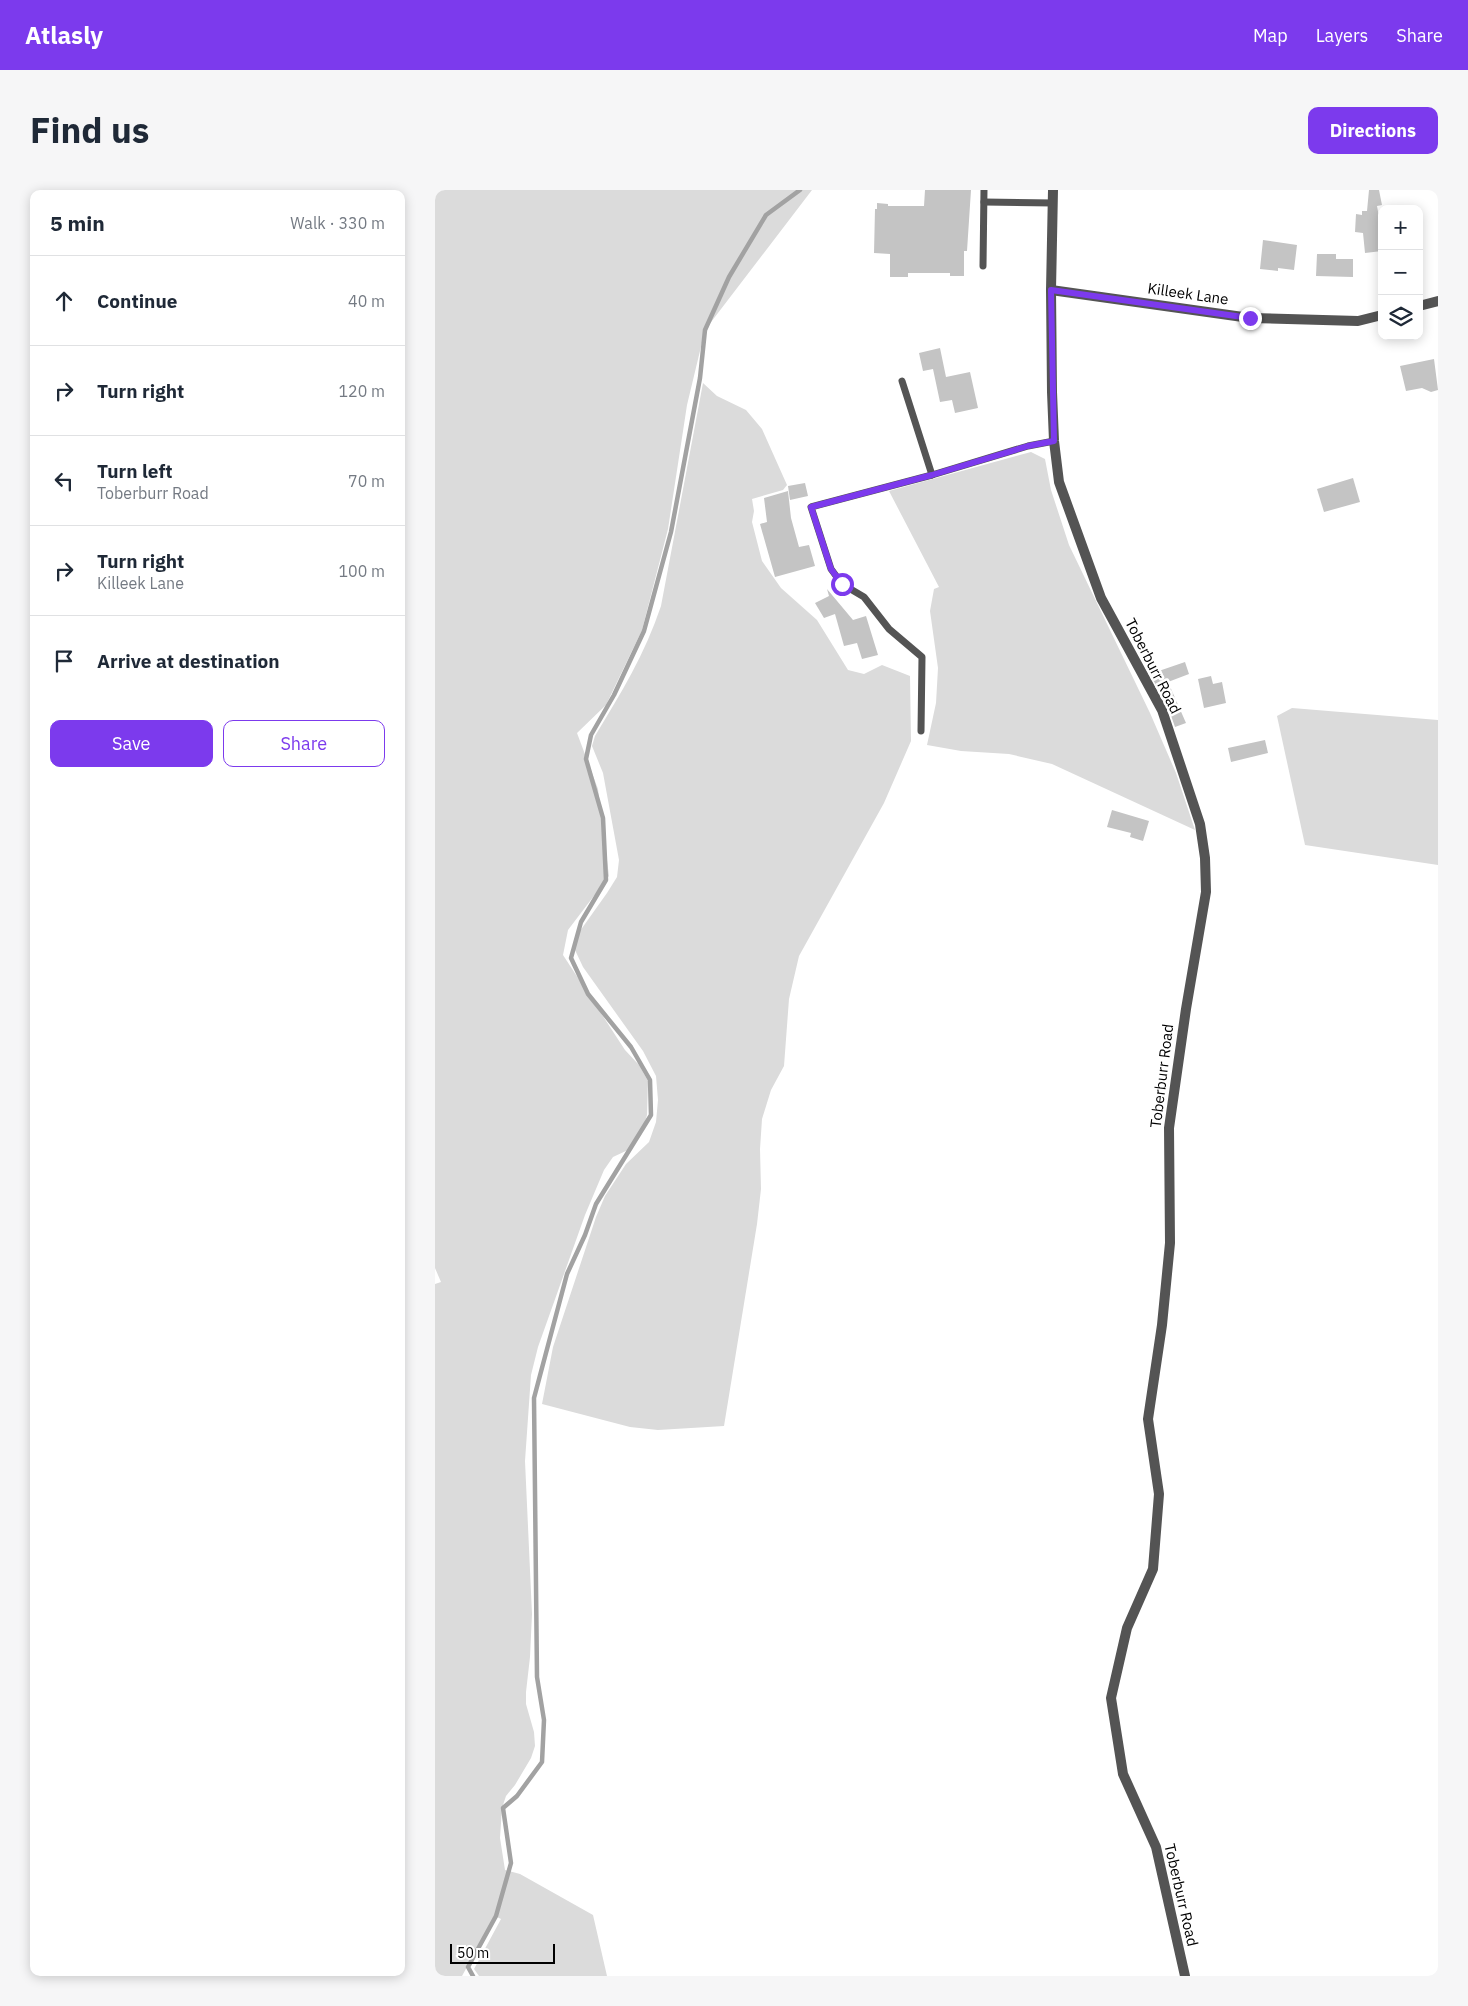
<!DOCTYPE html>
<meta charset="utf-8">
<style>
:root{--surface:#fff;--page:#f6f6f7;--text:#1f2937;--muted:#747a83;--line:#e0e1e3;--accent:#7c3aed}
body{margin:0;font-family:"IBM Plex Sans",sans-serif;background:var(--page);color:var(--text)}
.controls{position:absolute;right:15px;top:15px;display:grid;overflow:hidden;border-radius:10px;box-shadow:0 2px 12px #0003}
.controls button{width:45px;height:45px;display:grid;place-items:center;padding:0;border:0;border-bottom:1px solid var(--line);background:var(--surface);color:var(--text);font:25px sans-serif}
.scale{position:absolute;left:15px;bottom:12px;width:105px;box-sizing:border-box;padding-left:5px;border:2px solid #000;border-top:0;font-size:14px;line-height:18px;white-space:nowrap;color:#000;-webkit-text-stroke:4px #fff;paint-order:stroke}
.stop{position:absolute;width:15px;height:15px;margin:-11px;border:4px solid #7c3aed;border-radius:50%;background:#fff}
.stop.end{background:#7c3aed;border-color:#fff;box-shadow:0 1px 5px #0008}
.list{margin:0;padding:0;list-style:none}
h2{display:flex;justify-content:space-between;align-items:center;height:65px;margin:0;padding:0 20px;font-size:21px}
h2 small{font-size:16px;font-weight:400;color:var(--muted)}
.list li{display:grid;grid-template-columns:32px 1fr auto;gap:15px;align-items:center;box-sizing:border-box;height:90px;padding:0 20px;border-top:1px solid var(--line)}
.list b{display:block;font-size:19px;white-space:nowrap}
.list p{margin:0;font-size:16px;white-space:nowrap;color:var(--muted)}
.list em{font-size:16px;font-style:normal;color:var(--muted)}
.actions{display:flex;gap:10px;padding:15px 20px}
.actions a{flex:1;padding:11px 0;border:1px solid var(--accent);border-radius:10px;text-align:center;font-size:18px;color:var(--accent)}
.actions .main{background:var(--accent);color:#fff}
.icon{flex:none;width:28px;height:28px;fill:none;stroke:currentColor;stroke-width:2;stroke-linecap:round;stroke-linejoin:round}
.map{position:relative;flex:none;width:1003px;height:1786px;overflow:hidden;border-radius:10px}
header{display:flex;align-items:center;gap:30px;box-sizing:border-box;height:70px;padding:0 25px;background:var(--accent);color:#fff}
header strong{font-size:24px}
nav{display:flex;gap:28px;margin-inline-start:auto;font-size:18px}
.intro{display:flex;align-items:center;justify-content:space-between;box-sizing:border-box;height:120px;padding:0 30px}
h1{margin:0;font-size:35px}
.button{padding:12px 22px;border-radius:10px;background:var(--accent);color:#fff;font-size:18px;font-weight:700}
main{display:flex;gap:30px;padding:0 30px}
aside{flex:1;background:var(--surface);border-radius:10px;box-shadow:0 2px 12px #0003}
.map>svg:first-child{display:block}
.green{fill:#dbdbdb}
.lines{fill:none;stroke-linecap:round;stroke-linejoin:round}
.stream{stroke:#a2a2a2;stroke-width:4.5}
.building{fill:#c4c4c4}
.service{stroke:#545454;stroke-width:7}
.minor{stroke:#545454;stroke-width:10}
.route{stroke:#7c3aed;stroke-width:6}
.labels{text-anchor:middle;stroke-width:5;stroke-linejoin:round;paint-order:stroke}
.street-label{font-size:15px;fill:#000;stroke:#fff}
</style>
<header>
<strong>Atlasly</strong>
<nav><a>Map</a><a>Layers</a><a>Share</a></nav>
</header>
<div class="intro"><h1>Find us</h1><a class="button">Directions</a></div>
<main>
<aside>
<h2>5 min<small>Walk · 330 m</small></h2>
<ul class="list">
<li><svg class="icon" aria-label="ahead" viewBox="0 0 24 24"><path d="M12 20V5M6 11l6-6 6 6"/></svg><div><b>Continue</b></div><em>40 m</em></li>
<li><svg class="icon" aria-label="right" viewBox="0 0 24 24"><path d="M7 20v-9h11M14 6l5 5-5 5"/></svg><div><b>Turn right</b></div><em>120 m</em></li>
<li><svg class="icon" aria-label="left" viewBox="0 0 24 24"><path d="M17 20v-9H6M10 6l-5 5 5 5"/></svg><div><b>Turn left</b><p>Toberburr Road</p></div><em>70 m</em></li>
<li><svg class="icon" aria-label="right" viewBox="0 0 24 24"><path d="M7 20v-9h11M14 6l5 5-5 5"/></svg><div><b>Turn right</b><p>Killeek Lane</p></div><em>100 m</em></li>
<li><svg class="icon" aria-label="arrive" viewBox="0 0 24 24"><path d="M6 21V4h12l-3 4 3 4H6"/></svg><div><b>Arrive at destination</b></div></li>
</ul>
<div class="actions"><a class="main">Save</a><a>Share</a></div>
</aside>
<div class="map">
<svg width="1003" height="1786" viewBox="0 0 1003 1786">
<rect width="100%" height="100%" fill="#fff"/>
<g class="green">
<path d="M0 0H377L270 140 252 215 233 339 207 440 171 515 142 543 163 599 174 686 133 740 128 765 190 860 204 875 213 891 212 925 206 945 193 960 178 967 169 980 150 1025 103 1157 96 1185 90 1271 97 1424 95 1467 91 1502V1514L99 1542 100 1556 96 1568 80 1595 71 1606 67 1618 65 1648 70 1680 85 1684 158 1725 172 1786H44L39 1779 66 1729 60 1726 27 1786H0V1094L6 1092 0 1078Z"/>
<path d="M268 193 282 206 311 220 327 239 352 295 348 300 317 309 319 321 317 332 327 371 346 398 382 430 413 480 429 484 447 475 475 486 476 551 449 613 364 766 354 809 349 876 336 900 327 929 325 959 326 999 322 1034 289 1236 223 1240 195 1237 107 1214 118 1157 161 1027 170 1006 191 974 214 952 221 932 223 910 221 886 208 861 148 777 140 760V748L172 703 182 687 184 670 168 583 157 556 160 546C186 503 210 464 226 416Z"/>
<path d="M596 262 610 269 616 300 634 355 715 523 741 583 760 640 617 574 574 564 526 561 492 555 501 513 503 478 495 421 499 399 504 397 454 301Z"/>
<path d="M857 518 1003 530V675L870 655 842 526Z"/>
</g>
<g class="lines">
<path class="stream" d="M38 1786 33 1777 61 1726 76 1673 68 1618 82 1606 107 1572 109 1530 102 1487 99 1208 132 1084 150 1045 161 1014 216 925 215 890 196 857 153 804 136 768 146 732 171 690 168 628 151 569 156 545 179 505 209 441 236 342 265 188 270 140 294 87 331 25 365 0"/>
</g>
<g class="building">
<path d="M490 0H536L532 61H529V86H515V83H473V87H455V64L439 63 440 19H442V13L453 14V16H489Z"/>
<path d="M934 0H944L947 15 942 16 947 43V61L930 63 928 43 920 42 921 24 927 25V21H932Z"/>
<path d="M828 50 862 55 859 80 843 78V81L825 79Z"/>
<path d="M882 64H901V69H918V87L881 86Z"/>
<path d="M505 158 511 187 535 182 543 218 520 223 517 210 505 212 498 179 488 181 484 163Z"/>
<path d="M999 169 1003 200 996 202 987 198 971 201 965 176Z"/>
<path d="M918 288 925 312 889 322 882 299Z"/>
<path d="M370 293 373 306 355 310 353 296Z"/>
<path d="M353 301 356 328 364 357 374 355 380 376 340 387 325 334 332 332 329 308Z"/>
<path d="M392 399 418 430 431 426 443 465 427 469 422 453 409 456 400 424 389 428 380 413 394 406Z"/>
<path d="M750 472 754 484 733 492 751 533 740 537 733 517 715 484Z"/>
<path d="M776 486 778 494 787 492 791 513 769 518 763 489Z"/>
<path d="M830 550 833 563 796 572 793 558Z"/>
<path d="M677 620 714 631 708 651 695 647 696 643 672 637Z"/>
</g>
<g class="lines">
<g class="service">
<path d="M549 12 618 13"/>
<path d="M548 76 549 0"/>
<path d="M467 191 497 285"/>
<path d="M486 541 487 467 454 439 429 407 407 394 396 379 376 317 497 285 593 256 619 251"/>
</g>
<g class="minor">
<path d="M618 0 616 100 617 202 619 251 624 292 666 408 727 520 765 634 770 668 771 702 751 819 734 938 735 1053 727 1135 713 1229 724 1304 718 1379 692 1438 676 1508 688 1584 721 1657 750 1786"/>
<path d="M616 100 815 128 923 131 947 125"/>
<path d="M984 116 1003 111"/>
</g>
</g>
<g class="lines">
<path class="route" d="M407 394 396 379 376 317 497 285 593 256 619 251 616 100 815 128"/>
</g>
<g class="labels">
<g class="street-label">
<text transform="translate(753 104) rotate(8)" y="5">Killeek Lane</text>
<text transform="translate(718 476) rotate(63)" y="5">Toberburr Road</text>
<text transform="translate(727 886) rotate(-83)" y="5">Toberburr Road</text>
<text transform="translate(746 1705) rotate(77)" y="5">Toberburr Road</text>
</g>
</g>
</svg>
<div class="controls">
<button>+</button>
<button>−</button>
<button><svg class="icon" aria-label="layers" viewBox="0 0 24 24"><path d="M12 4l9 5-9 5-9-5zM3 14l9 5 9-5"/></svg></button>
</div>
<div class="scale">50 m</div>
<div class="stop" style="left:407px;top:394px"></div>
<div class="stop end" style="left:815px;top:128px"></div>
</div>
</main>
